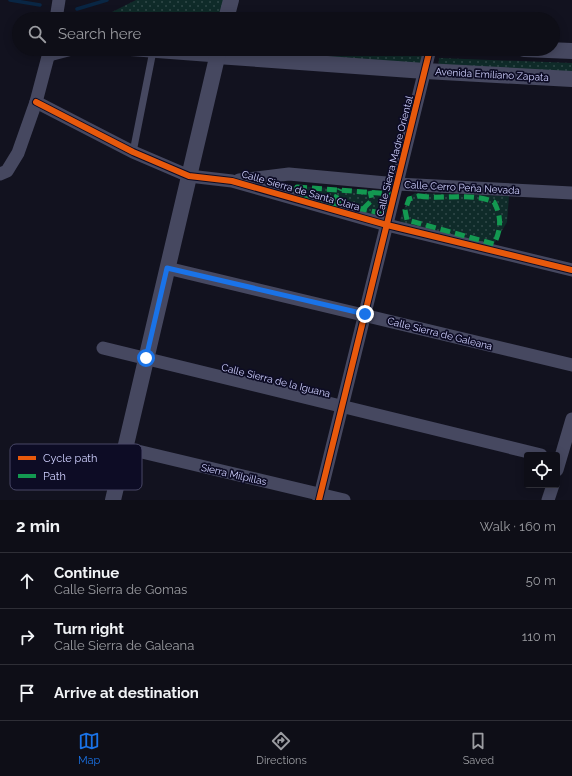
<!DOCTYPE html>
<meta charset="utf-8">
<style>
:root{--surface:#0e0e17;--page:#171720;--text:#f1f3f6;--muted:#9b9ca1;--line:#2e2e36;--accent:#1a73e8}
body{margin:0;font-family:Raleway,sans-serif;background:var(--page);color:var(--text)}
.controls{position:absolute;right:12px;bottom:12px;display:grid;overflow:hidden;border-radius:4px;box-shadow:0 2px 10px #0003}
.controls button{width:36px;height:36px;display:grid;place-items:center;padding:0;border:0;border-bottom:1px solid var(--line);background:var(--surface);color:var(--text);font:20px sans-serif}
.stop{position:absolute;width:12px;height:12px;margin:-9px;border:3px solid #1a73e8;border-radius:50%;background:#fff}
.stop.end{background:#1a73e8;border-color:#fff;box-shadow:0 1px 4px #0008}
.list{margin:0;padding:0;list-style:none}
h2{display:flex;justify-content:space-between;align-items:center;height:52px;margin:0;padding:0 16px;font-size:17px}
h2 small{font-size:13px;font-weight:400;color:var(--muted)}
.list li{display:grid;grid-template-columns:26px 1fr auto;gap:12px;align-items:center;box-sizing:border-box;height:56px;padding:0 16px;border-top:1px solid var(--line)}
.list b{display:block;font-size:15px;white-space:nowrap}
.list p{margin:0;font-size:13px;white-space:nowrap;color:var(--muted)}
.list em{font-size:13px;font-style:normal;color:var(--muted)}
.icon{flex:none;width:22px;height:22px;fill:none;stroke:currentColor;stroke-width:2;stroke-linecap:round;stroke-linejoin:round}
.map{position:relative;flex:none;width:572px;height:500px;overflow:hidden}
.search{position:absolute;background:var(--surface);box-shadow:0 2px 10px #0003;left:12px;right:12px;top:12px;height:44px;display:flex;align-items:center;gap:10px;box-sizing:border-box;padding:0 14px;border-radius:22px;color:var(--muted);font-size:15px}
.sheet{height:220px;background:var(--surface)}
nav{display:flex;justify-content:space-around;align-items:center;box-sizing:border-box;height:56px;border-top:1px solid var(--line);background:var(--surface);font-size:11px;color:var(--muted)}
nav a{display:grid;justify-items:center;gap:2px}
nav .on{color:var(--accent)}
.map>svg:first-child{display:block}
.park{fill:url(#park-dots)}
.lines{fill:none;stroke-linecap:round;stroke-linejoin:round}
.stream{stroke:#092644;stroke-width:3.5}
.service{stroke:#464860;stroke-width:7}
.minor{stroke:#464860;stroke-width:13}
.tertiary{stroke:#464860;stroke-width:16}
.quiet{stroke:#139951;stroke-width:5;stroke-dasharray:10 5;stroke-linecap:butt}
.cycleway-casing{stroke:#0d0c25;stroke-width:8}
.cycleway{stroke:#e8590c;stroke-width:6}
.route{stroke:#1a73e8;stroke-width:5}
.labels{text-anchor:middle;stroke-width:3.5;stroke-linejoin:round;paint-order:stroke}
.street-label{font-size:10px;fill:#d0d1ff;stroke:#0d0c25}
.key{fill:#0d0c25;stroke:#484766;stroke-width:1}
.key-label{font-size:11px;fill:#d0d1ff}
</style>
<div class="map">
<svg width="572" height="500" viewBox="0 0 572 500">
<defs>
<pattern id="park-dots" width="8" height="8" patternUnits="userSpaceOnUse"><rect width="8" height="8" fill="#0f2b29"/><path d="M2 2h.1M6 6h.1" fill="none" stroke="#314949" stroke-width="1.8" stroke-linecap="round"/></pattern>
</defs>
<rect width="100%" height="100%" fill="#12121f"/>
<g class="park">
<path d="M136 0H228L224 19H98Z"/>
<path d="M233 49H427L423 72 232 61Z"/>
<path d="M439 58 572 63V82L438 73Z"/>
<path d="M293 186 395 191 385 222 289 197 290 190Z"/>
<path d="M415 193 509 196 507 222 494 244 406 230 403 228 400 219 409 197Z"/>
</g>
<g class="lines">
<g class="stream">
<path d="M10 0 40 5"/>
<path d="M77 9 107 0"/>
</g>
<path class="service" d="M133 152 153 51"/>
<g class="minor">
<path d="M56 19 59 0"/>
<path d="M124 49 217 56"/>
<path d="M49 55 72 49"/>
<path d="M36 102 133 152 189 176 232 181 387 225 572 270"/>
<path d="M0 174 7 171 18 153 36 102 50 49"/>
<path d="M239 180 289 174 397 184 572 193"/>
<path d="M167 268 572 365"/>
<path d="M103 348 541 455"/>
<path d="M125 448 344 500"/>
<path d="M557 470 572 419"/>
<path d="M319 500 430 49"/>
<path d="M548 500 553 485"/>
</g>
<g class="tertiary">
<path d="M226 19 231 0"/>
<path d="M524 49 572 51"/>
<path d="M217 56 425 71 572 79"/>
<path d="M113 500 219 49"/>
</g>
<g class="quiet">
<path d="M297 187 392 194 385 214 339 204H314L296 193Z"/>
<path d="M419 196C443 200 471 192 494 202 502 217 501 230 494 244L407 220 405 210 409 199Z"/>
<path d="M339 204 336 197 340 189"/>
<path d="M363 209 372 200 370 191"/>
</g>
<defs>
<g id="cycleway">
<path d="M36 102 133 152 189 176 232 181 387 225 572 270"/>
<path d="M319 500 430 49"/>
</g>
</defs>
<use href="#cycleway" class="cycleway-casing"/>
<use href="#cycleway" class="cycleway"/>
</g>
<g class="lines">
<path class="route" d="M146 358 167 268 365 314"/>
</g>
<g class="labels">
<g class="street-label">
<text transform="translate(492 74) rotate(3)" y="4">Avenida Emiliano Zapata</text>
<text transform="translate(394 156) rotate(-76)" y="4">Calle Sierra Madre Oriental</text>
<text transform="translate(462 187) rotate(3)" y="4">Calle Cerro Peña Nevada</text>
<text transform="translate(301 190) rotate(16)" y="4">Calle Sierra de Santa Clara</text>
<text transform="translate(440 333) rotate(14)" y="4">Calle Sierra de Galeana</text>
<text transform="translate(276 380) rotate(14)" y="4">Calle Sierra de la Iguana</text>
<text transform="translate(234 474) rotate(13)" y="4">Sierra Milpillas</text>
</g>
</g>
<rect x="10" y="444" width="132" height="46" rx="6" class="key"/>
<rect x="18" y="456" width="18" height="4" fill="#e8590c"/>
<rect x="18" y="474" width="18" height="4" fill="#139951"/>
<g class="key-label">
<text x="43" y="462">Cycle path</text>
<text x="43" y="480">Path</text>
</g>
</svg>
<div class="controls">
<button><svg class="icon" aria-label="locate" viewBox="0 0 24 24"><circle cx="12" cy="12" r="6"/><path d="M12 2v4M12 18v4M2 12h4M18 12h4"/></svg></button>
</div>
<div class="stop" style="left:146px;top:358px"></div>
<div class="stop end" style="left:365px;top:314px"></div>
<div class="search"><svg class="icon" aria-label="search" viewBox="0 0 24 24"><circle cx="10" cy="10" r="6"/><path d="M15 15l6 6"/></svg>Search here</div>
</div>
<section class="sheet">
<h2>2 min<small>Walk · 160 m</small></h2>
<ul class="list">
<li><svg class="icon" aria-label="ahead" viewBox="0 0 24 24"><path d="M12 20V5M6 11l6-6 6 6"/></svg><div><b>Continue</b><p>Calle Sierra de Gomas</p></div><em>50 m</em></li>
<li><svg class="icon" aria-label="right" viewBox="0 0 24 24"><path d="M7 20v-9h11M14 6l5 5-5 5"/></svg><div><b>Turn right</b><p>Calle Sierra de Galeana</p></div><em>110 m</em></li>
<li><svg class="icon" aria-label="arrive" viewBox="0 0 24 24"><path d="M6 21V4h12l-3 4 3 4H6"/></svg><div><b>Arrive at destination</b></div></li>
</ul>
</section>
<nav>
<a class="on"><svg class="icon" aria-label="map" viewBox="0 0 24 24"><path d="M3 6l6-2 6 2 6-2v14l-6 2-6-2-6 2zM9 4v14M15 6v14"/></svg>Map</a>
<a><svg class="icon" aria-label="directions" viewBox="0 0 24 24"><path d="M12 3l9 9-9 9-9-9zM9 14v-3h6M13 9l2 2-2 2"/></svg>Directions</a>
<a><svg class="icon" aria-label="saved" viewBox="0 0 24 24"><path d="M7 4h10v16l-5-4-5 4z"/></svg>Saved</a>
</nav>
